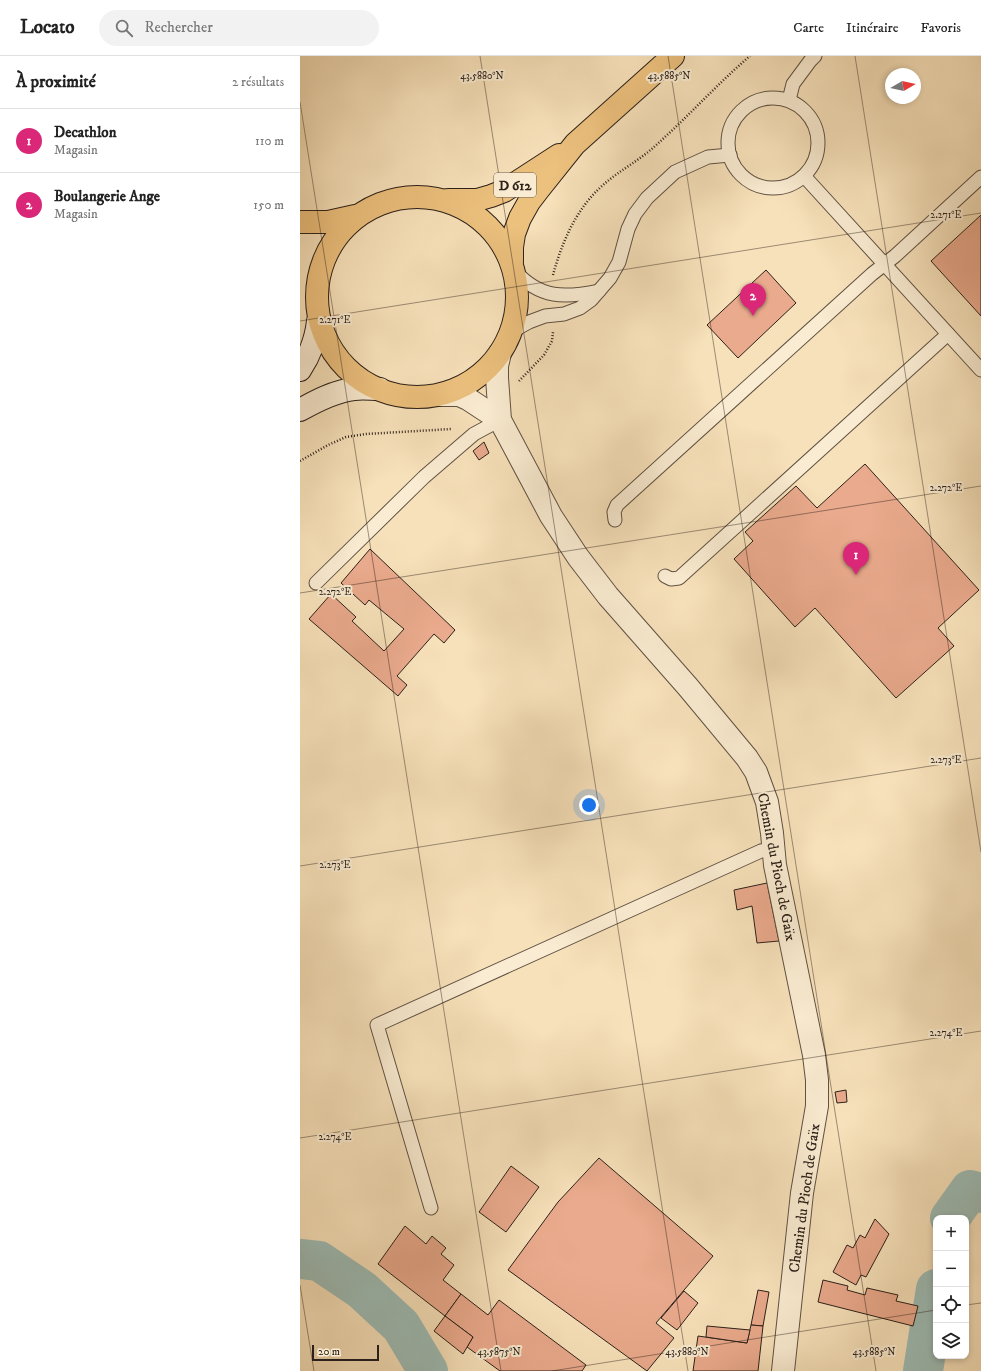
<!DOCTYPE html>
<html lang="fr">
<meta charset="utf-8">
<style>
:root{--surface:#fff;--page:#f2f2f2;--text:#222;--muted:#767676;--line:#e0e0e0;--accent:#db2777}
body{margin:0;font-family:"IM FELL DW Pica",serif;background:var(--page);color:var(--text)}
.controls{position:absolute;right:12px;bottom:12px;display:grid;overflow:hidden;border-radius:8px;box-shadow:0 2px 6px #0003}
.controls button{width:36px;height:36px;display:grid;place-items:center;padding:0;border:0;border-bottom:1px solid var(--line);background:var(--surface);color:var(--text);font:20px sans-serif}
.compass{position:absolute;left:585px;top:12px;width:36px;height:36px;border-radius:50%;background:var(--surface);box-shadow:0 2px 6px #0003;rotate:81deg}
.scale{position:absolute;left:12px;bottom:10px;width:67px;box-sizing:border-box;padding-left:4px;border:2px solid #2c211a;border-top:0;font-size:11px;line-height:14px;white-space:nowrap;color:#2c211a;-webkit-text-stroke:3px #faecd2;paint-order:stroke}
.you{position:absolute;left:289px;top:749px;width:14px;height:14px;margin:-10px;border:3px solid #fff;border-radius:50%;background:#1a73e8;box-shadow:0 0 0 6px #1a73e833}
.badge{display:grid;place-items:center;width:26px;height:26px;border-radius:50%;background:var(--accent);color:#fff;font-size:13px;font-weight:700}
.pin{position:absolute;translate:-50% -33px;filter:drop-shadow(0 1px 2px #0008)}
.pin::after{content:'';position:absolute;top:21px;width:14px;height:12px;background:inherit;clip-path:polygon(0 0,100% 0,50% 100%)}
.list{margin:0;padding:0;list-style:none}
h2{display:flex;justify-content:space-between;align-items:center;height:52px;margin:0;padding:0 16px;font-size:17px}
h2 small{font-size:13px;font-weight:400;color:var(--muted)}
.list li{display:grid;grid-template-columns:26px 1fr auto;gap:12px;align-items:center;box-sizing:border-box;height:64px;padding:0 16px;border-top:1px solid var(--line)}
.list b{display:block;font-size:15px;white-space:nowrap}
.list p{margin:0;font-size:13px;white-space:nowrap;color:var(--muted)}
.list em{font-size:13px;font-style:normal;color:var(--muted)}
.icon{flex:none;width:22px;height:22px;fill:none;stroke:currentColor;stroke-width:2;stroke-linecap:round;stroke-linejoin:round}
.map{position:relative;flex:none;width:681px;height:1315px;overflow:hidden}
header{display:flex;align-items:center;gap:24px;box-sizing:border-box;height:56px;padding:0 20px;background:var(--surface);border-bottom:1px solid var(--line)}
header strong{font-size:19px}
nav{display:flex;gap:22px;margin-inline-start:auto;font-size:14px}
.search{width:280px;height:36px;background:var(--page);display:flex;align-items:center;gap:10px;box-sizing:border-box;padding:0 14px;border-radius:22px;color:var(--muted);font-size:15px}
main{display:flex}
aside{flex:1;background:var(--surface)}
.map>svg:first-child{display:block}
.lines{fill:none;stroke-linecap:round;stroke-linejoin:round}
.river{stroke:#9ebcb5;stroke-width:40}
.building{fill:#eaaa8d;stroke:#2c211a}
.lane-casing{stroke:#5f5142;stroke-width:15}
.street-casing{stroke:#5f5142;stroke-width:24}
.secondary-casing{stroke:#2c211a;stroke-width:24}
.primary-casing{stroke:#2c211a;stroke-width:24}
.path{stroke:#2c211a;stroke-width:2.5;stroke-dasharray:1 2;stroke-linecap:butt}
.lane{stroke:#faecd2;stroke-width:13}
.street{stroke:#faecd2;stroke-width:22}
.secondary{stroke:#faecd2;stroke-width:22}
.primary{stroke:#ecc07d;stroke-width:22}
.ticks{fill:none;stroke:#2c211a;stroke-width:1;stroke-opacity:0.45}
.labels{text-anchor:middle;stroke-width:4;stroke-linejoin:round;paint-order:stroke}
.shield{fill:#faecd2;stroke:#6a5e51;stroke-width:1}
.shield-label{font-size:14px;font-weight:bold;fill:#2c211a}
.street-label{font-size:15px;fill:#2c211a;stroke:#faecd2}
.ticks-label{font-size:10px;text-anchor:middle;fill:#2c211a;stroke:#faecd2;stroke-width:4;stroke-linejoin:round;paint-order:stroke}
</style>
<header>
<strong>Locato</strong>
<div class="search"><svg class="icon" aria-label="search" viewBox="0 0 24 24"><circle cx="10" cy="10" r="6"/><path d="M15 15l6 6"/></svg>Rechercher</div>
<nav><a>Carte</a><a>Itinéraire</a><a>Favoris</a></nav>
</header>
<main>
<aside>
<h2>À proximité<small>2 résultats</small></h2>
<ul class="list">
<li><span class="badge">1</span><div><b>Decathlon</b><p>Magasin</p></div><em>110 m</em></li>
<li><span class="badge">2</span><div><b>Boulangerie Ange</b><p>Magasin</p></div><em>150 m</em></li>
</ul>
</aside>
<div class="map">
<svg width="681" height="1315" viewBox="0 0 681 1315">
<rect width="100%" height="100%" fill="#f7e1ba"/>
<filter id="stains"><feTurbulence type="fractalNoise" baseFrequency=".005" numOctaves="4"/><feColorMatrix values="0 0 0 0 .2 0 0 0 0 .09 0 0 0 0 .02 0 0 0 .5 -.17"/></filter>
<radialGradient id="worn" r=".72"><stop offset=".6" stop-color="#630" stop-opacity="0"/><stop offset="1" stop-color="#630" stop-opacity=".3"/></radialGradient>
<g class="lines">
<g class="river">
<path d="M650 1162 670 1134 681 1137"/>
<path d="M0 1203 19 1205 62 1234 101 1270 128 1315"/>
<path d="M623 1315 636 1233"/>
</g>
</g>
<g class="building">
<path d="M681 159V260L631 205Z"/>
<path d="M466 214 496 247 438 302 407 269Z"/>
<path d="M184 386 189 397 179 404 173 395Z"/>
<path d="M565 408 679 534 638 572 654 590 596 642 515 552 495 571 434 503 453 485 445 476 496 430 517 452Z"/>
<path d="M70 493 155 574 144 587 134 578 97 620 107 629 98 640 9 563 31 538 56 561 52 565 84 595 104 573 69 544 65 549 41 527Z"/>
<path d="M467 827 479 885 457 887 452 850 437 854 434 834Z"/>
<path d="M546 1034 547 1046 537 1047 535 1036Z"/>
<path d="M299 1102 413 1200 356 1267 374 1282 347 1315 208 1214 258 1146Z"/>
<path d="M211 1110 239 1131 206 1176 179 1156Z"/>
<path d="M575 1163 589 1178 566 1221 561 1219 556 1229 533 1216 547 1189 553 1192 560 1179 565 1182Z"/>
<path d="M105 1170 126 1188 132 1180 146 1192 141 1198 154 1209 143 1224 161 1238 145 1260 78 1208Z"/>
<path d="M523 1224 548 1230 547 1234 565 1239 567 1232 598 1239 596 1245 618 1250 613 1270 518 1246Z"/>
<path d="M458 1234 469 1236 463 1270 451 1269Z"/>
<path d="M384 1235 398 1247 377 1274 361 1262Z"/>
<path d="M161 1238 188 1259 199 1244 286 1309 282 1315H200L167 1291 173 1281 145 1260Z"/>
<path d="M145 1260 173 1281 163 1298 134 1275Z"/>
<path d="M451 1269 463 1270 458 1315H393L398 1280 447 1287Z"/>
<path d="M407 1270 450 1274 447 1287 406 1281Z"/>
</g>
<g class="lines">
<defs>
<g id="lane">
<circle cx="473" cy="87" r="45"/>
<path d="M489 44 493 28 510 5 515 0"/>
<path d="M504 120 681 314"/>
<path d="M215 215C240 243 265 242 299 235"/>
<path d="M209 282 218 272 229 266 245 260 264 258 280 252 291 244 310 222 319 206 328 173 335 158 347 142 375 116 408 101 430 99"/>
<path d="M315 464 314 456 317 449 572 218 595 200 681 121"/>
<path d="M365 520 371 523 379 522 648 278"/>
<path d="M16 527 124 421 174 378 200 364"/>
<path d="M131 1152 77 969 461 795 473 793"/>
</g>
<g id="street">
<path d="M200 297 197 310V322L200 364 251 460 278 501 308 540 388 631 447 702 456 716 467 746 472 777 475 809 514 999 517 1024V1050L502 1137 483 1315"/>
<path d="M141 339H159L168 343 200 364"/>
</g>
<g id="secondary">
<path d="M0 314C10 299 16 284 18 265"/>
<path d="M0 354C16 345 35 335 54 333 62 332 71 333 80 333"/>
</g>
<g id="primary">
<circle cx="117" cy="241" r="100"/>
<path d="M148 144H177L191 140 204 135 216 127 259 99"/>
<path d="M0 166H28L55 160"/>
<path d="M212 205V191L214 178 220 162 229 146 239 133 275 88 373 0"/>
</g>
</defs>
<use href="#lane" class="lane-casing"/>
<use href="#street" class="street-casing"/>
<use href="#secondary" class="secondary-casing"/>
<use href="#primary" class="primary-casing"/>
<g class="path">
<path d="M253 219C262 186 276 153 302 130 318 115 339 105 355 90 388 61 417 28 450 0"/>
<path d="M219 325 244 299 252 285 253 276"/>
<path d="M0 405 28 389 46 381 66 378 151 373"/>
</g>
<use href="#lane" class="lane"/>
<use href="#street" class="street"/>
<use href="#secondary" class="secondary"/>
<use href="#primary" class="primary"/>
</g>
<path class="ticks" d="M180 0 388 1315M368 0 576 1315M555 0 681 796M0 46 201 1315M0 265 681 157M0 537 681 430M0 810 681 702M0 1082 681 975M0 1229 14 1315M666 1249 681 1247M252 1315 636 1254"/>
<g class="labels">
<rect class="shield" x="194" y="117" width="42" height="24" rx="3"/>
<g class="shield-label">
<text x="215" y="134">D 612</text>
</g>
<g class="street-label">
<text transform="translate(477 811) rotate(79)" y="5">Chemin du Pioch de Gaïx</text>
<text transform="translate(504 1142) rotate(-82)" y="5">Chemin du Pioch de Gaïx</text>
</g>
</g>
<g class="ticks-label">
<text x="182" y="23">43.5880°N</text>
<text x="369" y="23">43.5885°N</text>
<text x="646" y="162">2.271°E</text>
<text x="35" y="267">2.271°E</text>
<text x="646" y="435">2.272°E</text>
<text x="35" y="539">2.272°E</text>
<text x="646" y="707">2.273°E</text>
<text x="35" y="812">2.273°E</text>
<text x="646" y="980">2.274°E</text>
<text x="35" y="1084">2.274°E</text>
<text x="199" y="1299">43.5875°N</text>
<text x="387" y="1299">43.5880°N</text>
<text x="574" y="1299">43.5885°N</text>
</g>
<rect width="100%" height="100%" filter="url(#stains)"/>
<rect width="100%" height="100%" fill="url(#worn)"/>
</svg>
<div class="controls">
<button>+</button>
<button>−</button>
<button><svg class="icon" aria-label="locate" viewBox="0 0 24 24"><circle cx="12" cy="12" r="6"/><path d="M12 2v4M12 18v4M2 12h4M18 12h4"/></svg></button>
<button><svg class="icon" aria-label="layers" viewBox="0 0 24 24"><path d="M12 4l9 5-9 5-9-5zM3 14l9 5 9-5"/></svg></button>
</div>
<svg class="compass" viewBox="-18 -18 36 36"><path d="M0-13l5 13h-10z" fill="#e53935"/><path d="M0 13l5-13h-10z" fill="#767676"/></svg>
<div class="scale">20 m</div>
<div class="you"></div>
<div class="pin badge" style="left:556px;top:519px">1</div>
<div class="pin badge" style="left:453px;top:260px">2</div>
</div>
</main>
